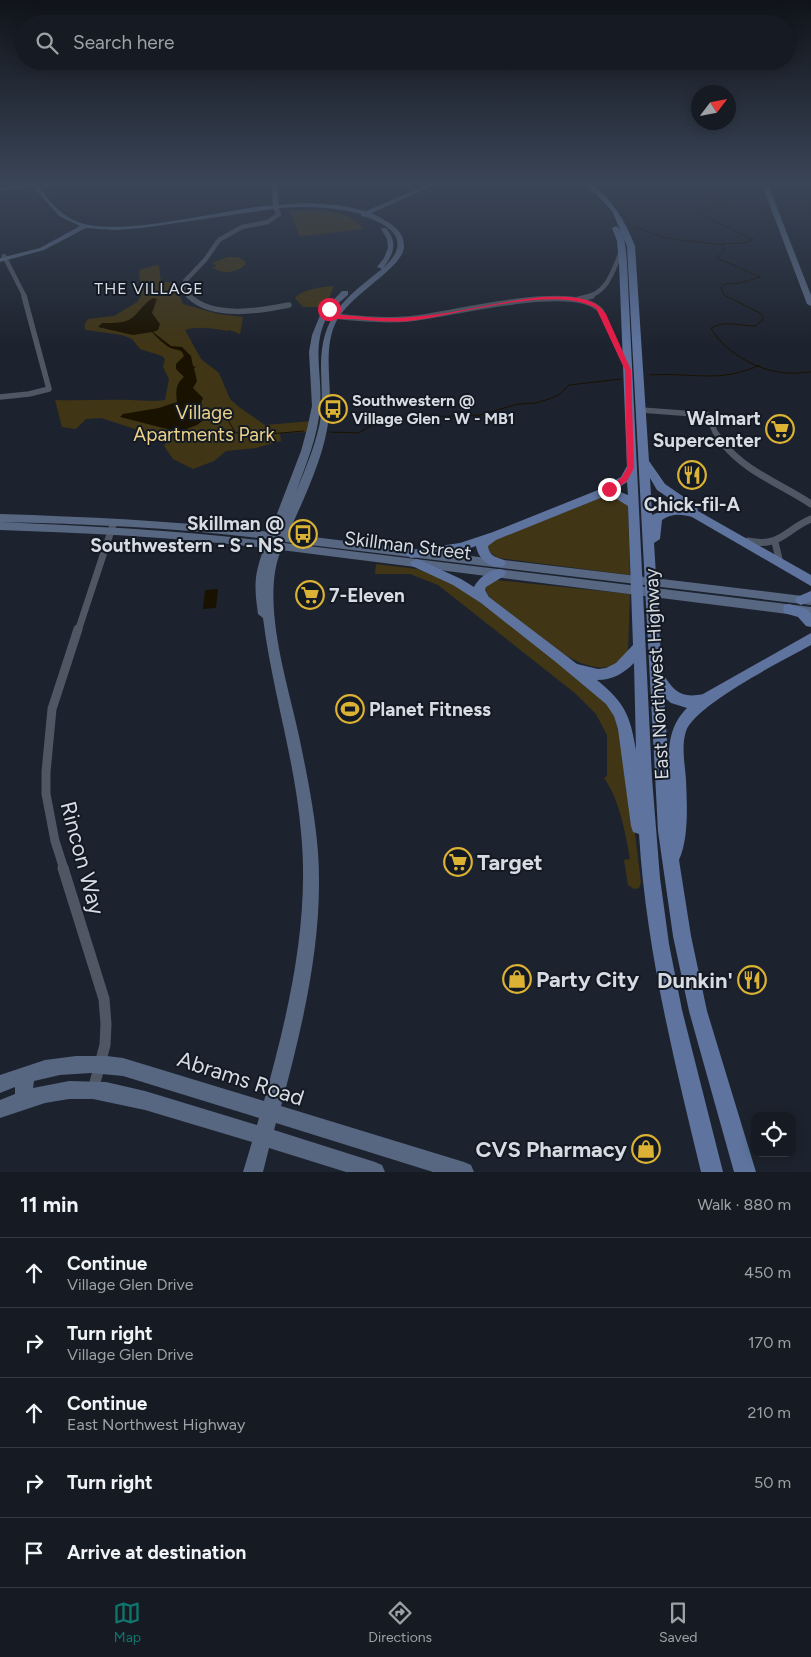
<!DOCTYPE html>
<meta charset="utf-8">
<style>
:root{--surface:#161a22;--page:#1f232a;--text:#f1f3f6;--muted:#9ea1a5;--line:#353840;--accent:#0f766e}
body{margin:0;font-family:Figtree,sans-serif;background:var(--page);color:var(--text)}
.controls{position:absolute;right:15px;bottom:15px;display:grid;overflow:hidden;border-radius:10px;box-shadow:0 2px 12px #0003}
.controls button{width:45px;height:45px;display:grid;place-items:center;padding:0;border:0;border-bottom:1px solid var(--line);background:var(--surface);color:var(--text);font:25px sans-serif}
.compass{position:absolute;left:691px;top:85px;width:45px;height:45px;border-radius:50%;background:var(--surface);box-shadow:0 2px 12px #0003;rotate:58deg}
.stop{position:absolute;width:15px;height:15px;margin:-11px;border:4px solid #e11d48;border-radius:50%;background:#fff}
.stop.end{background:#e11d48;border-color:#fff;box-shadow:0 1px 5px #0008}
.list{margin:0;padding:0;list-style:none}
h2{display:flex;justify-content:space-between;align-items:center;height:65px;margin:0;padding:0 20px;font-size:21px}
h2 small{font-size:16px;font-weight:400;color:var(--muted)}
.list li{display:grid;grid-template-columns:32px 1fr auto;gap:15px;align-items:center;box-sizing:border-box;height:70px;padding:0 20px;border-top:1px solid var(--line)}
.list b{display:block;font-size:19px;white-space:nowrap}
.list p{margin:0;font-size:16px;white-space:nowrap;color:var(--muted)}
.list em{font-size:16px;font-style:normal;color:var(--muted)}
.icon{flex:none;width:28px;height:28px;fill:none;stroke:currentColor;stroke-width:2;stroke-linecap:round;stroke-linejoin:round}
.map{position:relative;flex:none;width:811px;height:1172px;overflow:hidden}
.search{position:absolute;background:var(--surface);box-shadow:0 2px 12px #0003;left:15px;right:15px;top:15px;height:55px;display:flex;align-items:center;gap:12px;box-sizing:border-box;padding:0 18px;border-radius:28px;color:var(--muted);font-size:19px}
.sheet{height:415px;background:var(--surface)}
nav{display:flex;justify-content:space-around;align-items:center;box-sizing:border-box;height:70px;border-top:1px solid var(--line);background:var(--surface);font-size:14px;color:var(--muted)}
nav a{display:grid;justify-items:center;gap:2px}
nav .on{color:var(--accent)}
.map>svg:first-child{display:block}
.green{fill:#403515}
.water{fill:#1a1200}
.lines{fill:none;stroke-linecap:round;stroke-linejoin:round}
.stream{stroke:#1a1200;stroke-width:1}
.street-far4{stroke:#505764;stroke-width:4.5}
.street-far3{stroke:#505764;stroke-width:5.5}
.street-far2{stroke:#505764;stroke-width:7}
.street-far1{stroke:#505764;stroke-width:9}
.street{stroke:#505764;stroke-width:11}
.secondary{fill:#576681;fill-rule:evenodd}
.primary{fill:#5e749e;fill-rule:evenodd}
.route{fill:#e11d48}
.labels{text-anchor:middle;stroke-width:4;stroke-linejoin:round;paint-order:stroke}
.far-neighbourhood-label{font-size:16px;letter-spacing:1px;fill:#d7dce3;stroke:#141a24}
.far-poi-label{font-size:16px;font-weight:bold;fill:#d7dce3;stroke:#141a24;text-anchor:start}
.park-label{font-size:19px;fill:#ecd188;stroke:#141a24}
.poi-label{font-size:19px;font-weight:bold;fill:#d7dce3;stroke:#141a24;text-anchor:end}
.street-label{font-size:19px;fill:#d7dce3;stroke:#141a24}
.near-street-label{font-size:22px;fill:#d7dce3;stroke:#141a24}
.near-poi-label{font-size:22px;font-weight:bold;fill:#d7dce3;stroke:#141a24;text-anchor:start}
</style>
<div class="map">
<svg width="811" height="1172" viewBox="0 0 811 1172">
<rect width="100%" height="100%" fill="#1d232e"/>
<g class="green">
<path d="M312 210C330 211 353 213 363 229L303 236 299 235 290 211Z"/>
<path d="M227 257H238L245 261V265C236 273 222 275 212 267H216L215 264H213L214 262Z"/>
<path d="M156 265 159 266 161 282H174L183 304 218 314 243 317 240 334 230 330 227 331C213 328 198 326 185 330L201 359 219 373 230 399 239 407 265 425 312 421 309 432 280 433 281 441 256 448 226 451 214 461 193 469 173 459 164 446 171 435 141 431 101 418 86 419 76 429 62 427 55 400C80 401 105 399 130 400 142 400 153 402 165 400L169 379 163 367 165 359 162 356 140 349 132 339 122 335 86 330C83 325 85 323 88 319L114 316 137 302 141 296 139 270Z"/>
<path d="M334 286 329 298 321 307H303L295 298C301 289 323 287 334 286Z"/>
<path d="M610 494 628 505 630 575 498 558 488 551V544L490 542Z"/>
<path d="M376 564 417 569 453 582 588 682 618 718 626 758 641 883 639 888 634 889 628 885 624 860 630 859C625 830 619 799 604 778L607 776V735L596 714 576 694 438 585 410 574H375Z"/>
<path d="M495 580 630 594 628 651C624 655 619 662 614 665 581 681 515 618 490 598L485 589 486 586Z"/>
</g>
<g class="water">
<path d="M153 298 157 299 152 313 160 324 158 330 153 332 171 346 182 347 191 356 193 366 196 367 194 368 197 381 193 388 203 398 199 408 210 413 209 416 197 425 179 432 120 417 123 414 159 408 177 402C176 393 175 384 184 377L176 369V364L184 356C181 348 178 351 171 348 167 347 155 336 152 332L133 335 98 327 102 323C111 323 126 324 133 317 140 311 144 303 153 298Z"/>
<path d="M218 589 216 608 203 609 205 590Z"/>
</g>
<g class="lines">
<g class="stream">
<path d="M685 182 723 203 704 212 703 214 706 217 754 240 743 243 721 244"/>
<path d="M636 227 665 238 723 245 724 250 717 258 760 277 740 283 725 284 721 288 724 295 760 313 763 317 762 321 755 326C740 326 725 320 711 328 722 350 755 369 779 372 790 374 800 373 811 372"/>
<path d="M650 375C692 372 719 384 760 365"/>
<path d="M210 413 225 415 235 432 246 436 304 431"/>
<path d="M330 432 359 433 368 427 392 418 480 415 518 404 536 403 549 399 560 394 569 385 621 379"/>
</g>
<g class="street-far4">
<path d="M4 256 25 297"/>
<path d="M190 297 187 294 185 281 205 260 219 240 242 227 268 222 279 214 276 209"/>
<path d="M586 297C609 292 613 269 622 250"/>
</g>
<g class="street-far3">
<path d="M189 296C213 319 259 311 289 305"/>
<path d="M579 299 592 296"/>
<path d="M324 315C352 318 380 321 408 319 447 316 576 280 601 311L627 368"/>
<path d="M0 397 29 394 49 389 24 296"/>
<path d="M641 410 708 415 715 432 724 444"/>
</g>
<g class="street-far2">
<path d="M723 443C744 471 783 485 811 504"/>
<path d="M748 541C780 548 785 530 811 519"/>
<path d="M775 542 779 559"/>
<path d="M78 631 113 525"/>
</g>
<path class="street-far1" d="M64 869 55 841 46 794V772L52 709 78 629"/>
<path class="street" d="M63 868 104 999 106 1024 105 1045 93 1090"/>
<g class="secondary">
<path d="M29 182H60L57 184 38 186C49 200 60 215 78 222 121 238 223 209 273 205L271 182H277L279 205 305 203 338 205 366 211 434 182H441L372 213C385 221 405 228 404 247 403 268 349 295 336 322 322 351 333 385 329 416 325 456 304 498 288 534L811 597V605L285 542 284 543 811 607V617L281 550C260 602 288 683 299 736 307 775 315 813 318 852 324 937 303 1025 281 1106L464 1162 471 1165 474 1172H433L276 1123 274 1130 375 1162 382 1165 385 1172H346L269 1148 263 1172H243L252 1142 145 1110 93 1099H69L45 1103 0 1118V1100L15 1094V1087L0 1093V1075L45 1060 76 1056H107L123 1058 264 1101C288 1014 310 923 301 832 295 760 272 690 263 618L258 614C254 586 254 575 264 548 176 537 88 533 0 530V522C89 526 178 530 267 541V539C178 528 90 524 0 522V514C91 517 180 521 270 532L301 451 307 429 312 406 309 352 312 335 321 313 342 291H348V295C341 301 331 309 327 317 311 347 323 376 320 407 318 437 306 464 296 492 306 467 317 442 321 416 323 399 321 383 321 366 321 316 345 298 382 269L377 267 384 258 388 248 387 239 381 229 382 228H386C398 242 394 254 383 268 400 253 405 237 382 224 374 220 369 217 361 216V214C333 207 307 206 279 208L276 211 273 209 142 228 114 230 86 228 44 250 0 262V258L40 248 80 226 59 216 33 187 0 191V187L30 184ZM91 1073 123 1076 259 1118 257 1125 145 1091 106 1082 69 1081 33 1088 34 1081 60 1075Z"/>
<path d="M761 182H767L811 295V306L807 304Z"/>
</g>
<g class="primary">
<path d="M584 182H590C612 200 625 220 635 246L649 461 665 484 697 506 698 511 811 575V586L692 517C681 514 672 513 662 520L660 539 654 543 662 673C674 691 681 699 703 694L811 633V645C784 660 696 704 686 731 681 747 685 764 686 780 687 804 689 838 679 860L691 936 707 1011 756 1172H734L689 1011 673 936 658 831 627 246 612 211ZM650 478 657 490 682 507H671L652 515ZM664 697 671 703 687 708C670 725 668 745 669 769Z"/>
<path d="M616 226C626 232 626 252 627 263L652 778 660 878 669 944 682 1010 723 1172H701C674 1060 646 949 639 834L633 832 631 826 618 729 614 716 606 704 557 663 481 603 453 585 412 566 410 563 416 559 420 560 461 579 474 587C479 577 493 566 504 570L506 573 504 576 486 587 485 590 489 597 577 664 598 669 606 668 616 663 633 645 628 506 615 498 603 497 496 540 488 546C489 556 496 557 504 560L506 563 504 566C491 570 478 559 476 546L461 551 411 558 405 554 411 550 460 543 493 532 598 490 621 477 627 466 619 263 617 241 612 228ZM627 482 628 495 615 490ZM634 663 636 750C630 715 625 703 597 680 612 680 623 674 634 663Z"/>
<path d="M811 591V601L801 605 797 603 795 600 797 597Z"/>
<path d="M789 604 807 609 811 614V627L806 626 798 617 784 613 783 609 784 605Z"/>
</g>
</g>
<linearGradient id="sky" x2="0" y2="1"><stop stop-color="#101319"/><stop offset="0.53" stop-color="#3a4557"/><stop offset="1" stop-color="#3a4557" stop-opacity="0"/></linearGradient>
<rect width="811" height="346" fill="url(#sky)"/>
<path class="route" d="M542 297C564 297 592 294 606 314L631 370 634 468 627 481 612 491 606 489 622 477 627 468 625 370 596 308C556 285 461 314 416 320 396 323 375 321 355 319 345 319 330 320 322 316L329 308 332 309 328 314C356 316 385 320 413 317 456 314 499 301 542 297Z"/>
<defs>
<symbol id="bus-ring" viewBox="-11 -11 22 22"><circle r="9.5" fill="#141a24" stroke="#dbb233" stroke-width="1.5"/><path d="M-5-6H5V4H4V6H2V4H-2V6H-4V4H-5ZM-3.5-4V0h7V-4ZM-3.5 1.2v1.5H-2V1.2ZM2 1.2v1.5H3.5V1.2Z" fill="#dbb233"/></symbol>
<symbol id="supermarket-ring" viewBox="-11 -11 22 22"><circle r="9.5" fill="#141a24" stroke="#dbb233" stroke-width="1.5"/><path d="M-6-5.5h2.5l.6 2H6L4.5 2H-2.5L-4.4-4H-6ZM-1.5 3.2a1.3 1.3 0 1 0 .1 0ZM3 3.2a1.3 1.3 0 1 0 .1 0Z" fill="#dbb233"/></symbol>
<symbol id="restaurant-ring" viewBox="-11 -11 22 22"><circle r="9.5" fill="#141a24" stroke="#dbb233" stroke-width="1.5"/><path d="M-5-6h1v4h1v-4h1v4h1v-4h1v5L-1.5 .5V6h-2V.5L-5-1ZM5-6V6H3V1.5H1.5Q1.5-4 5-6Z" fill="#dbb233"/></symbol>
<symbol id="stadium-ring" viewBox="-11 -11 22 22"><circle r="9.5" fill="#141a24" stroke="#dbb233" stroke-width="1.5"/><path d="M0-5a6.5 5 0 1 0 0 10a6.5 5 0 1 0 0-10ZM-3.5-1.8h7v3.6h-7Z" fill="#dbb233"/></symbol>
<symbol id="shop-ring" viewBox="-11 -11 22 22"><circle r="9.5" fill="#141a24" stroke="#dbb233" stroke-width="1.5"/><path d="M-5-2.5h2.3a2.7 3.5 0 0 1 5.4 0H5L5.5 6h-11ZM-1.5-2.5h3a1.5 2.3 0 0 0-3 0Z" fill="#dbb233"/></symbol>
</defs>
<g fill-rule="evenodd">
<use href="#bus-ring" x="317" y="393" width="32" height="32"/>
<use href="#supermarket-ring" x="764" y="413" width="32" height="32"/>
<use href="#restaurant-ring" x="676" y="459" width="32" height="32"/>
<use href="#bus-ring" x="287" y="518" width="32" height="32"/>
<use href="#supermarket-ring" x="294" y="579" width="32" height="32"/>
<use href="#stadium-ring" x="334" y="693" width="32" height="32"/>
<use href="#supermarket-ring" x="442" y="846" width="32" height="32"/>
<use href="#shop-ring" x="501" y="963" width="32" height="32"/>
<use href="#restaurant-ring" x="736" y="964" width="32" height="32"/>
<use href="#shop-ring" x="630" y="1133" width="32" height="32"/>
</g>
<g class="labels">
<g class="far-neighbourhood-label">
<text x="149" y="294">THE VILLAGE</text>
</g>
<g class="far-poi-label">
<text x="352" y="406">Southwestern @<tspan x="352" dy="18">Village Glen - W - MB1</tspan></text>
</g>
<g class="park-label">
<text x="204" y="419">Village<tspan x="204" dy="22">Apartments Park</tspan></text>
</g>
<g class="poi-label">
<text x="761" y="425">Walmart<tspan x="761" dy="22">Supercenter</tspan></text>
<text x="692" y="511" text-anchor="middle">Chick-fil-A</text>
<text x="284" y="530">Skillman @<tspan x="284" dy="22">Southwestern - S - NS</tspan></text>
<text x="329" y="602" text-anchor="start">7-Eleven</text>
<text x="369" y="716" text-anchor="start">Planet Fitness</text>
</g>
<g class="street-label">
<text transform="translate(408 545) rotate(7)" y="7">Skillman Street</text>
<text transform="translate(656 674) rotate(-93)" y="7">East Northwest Highway</text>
</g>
<g class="near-street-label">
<text transform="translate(83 858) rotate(75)" y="8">Rincon Way</text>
<text transform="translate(241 1078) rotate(18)" y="8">Abrams Road</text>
</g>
<g class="near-poi-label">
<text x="477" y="870">Target</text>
<text x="536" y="987">Party City</text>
<text x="733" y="988" text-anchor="end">Dunkin'</text>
<text x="627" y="1157" text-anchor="end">CVS Pharmacy</text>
</g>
</g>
</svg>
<div class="controls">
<button><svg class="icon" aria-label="locate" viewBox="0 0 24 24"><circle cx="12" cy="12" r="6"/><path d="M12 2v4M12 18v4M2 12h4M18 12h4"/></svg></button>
</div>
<svg class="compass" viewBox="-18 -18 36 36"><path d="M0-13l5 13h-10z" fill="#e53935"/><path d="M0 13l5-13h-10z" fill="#9ea1a5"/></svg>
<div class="stop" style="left:329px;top:309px"></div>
<div class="stop end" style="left:609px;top:489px"></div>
<div class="search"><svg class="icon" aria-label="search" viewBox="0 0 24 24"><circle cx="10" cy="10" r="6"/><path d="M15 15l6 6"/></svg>Search here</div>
</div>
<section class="sheet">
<h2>11 min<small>Walk · 880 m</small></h2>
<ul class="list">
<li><svg class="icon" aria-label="ahead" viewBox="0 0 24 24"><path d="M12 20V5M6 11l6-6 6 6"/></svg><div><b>Continue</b><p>Village Glen Drive</p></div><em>450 m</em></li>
<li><svg class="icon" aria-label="right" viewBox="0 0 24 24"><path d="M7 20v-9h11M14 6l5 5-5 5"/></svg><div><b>Turn right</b><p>Village Glen Drive</p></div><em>170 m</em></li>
<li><svg class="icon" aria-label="ahead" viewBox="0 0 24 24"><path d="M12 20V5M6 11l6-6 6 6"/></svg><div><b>Continue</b><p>East Northwest Highway</p></div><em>210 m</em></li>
<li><svg class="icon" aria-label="right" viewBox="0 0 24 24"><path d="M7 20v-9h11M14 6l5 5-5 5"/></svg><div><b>Turn right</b></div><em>50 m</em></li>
<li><svg class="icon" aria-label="arrive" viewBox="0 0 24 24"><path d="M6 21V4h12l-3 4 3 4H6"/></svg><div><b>Arrive at destination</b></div></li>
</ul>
</section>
<nav>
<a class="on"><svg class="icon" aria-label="map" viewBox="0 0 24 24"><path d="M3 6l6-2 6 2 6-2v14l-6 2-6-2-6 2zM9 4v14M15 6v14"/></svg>Map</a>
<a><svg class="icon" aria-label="directions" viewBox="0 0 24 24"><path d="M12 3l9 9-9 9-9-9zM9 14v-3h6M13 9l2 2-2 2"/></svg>Directions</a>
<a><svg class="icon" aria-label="saved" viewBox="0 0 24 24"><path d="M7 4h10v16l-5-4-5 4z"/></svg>Saved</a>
</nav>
